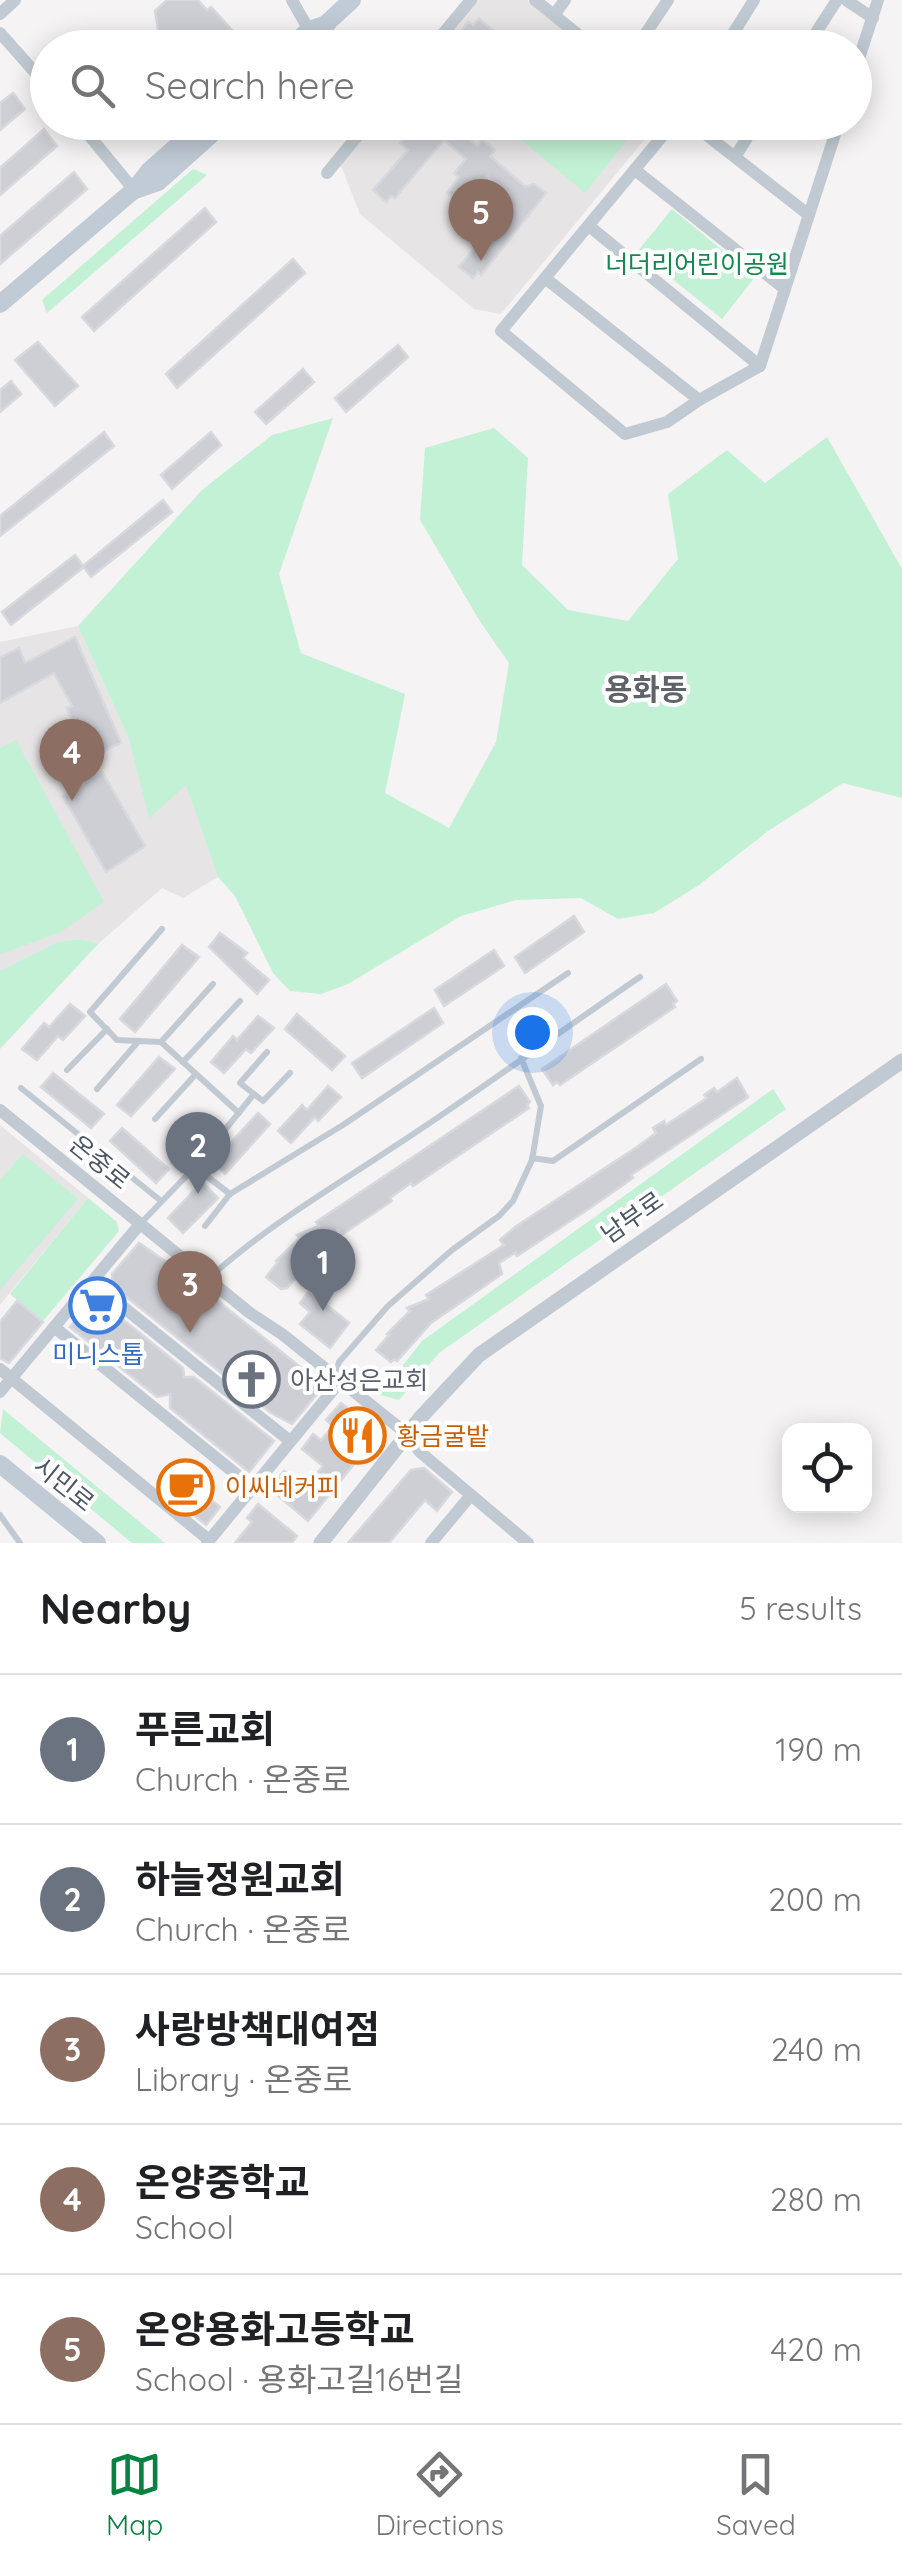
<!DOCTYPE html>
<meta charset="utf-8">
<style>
:root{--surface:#fff;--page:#f6f6f6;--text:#202124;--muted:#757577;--line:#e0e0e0;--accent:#0b8043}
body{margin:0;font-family:Quicksand,"Noto Sans KR",sans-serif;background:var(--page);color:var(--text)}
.controls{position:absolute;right:30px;bottom:30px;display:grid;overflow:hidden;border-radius:20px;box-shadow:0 5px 25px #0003}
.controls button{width:90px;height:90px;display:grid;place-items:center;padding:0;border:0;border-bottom:2px solid var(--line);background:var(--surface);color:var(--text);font:50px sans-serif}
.you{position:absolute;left:532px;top:1032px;width:35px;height:35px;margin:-25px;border:8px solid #fff;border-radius:50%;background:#1a73e8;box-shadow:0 0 0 15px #1a73e833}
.badge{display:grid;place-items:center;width:65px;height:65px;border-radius:50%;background:var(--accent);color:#fff;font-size:32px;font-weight:700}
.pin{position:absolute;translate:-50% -82px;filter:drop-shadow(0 2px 5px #0008)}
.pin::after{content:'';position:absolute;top:52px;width:35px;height:30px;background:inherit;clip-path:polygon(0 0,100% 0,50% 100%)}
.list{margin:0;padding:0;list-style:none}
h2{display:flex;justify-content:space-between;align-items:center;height:130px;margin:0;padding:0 40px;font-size:42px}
h2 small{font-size:32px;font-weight:400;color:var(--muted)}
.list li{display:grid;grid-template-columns:65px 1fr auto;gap:30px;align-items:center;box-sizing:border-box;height:150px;padding:0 40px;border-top:2px solid var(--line)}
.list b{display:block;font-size:38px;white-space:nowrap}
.list p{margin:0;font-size:32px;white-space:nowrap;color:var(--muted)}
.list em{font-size:32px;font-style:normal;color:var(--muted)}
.icon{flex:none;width:55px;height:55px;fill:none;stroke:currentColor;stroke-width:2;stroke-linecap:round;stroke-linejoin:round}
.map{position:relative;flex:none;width:902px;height:1543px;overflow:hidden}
.search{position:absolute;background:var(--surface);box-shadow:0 5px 25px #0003;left:30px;right:30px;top:30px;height:110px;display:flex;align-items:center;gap:25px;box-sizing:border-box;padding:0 35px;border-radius:55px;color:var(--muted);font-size:38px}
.sheet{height:880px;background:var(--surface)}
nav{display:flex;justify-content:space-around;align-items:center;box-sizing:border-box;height:140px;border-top:2px solid var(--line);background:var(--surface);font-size:28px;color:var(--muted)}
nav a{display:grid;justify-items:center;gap:5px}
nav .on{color:var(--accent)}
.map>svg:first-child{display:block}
.education{fill:#e6e4e5}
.green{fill:#c3f1d5}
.building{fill:#cdcfd5;stroke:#d7d9de;stroke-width:2.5}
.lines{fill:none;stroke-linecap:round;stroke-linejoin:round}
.service{stroke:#c1cad2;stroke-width:6}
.minor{stroke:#c1cad2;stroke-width:12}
.tertiary{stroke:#c1cad2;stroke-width:15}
.secondary{stroke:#c1cbd6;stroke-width:18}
.labels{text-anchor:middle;stroke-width:8;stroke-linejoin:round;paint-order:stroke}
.park-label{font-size:25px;fill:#17864f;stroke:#fff}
.street-label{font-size:25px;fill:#4a5661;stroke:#fff}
.shop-label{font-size:25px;fill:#366cbe;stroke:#fff}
.worship-label{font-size:25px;fill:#5b616d;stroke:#fff;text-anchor:start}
.food-label{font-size:25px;fill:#c56008;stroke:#fff;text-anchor:start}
.quarter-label{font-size:30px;font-weight:bold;fill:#5f6368;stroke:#fff}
</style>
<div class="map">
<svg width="902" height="1543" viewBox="0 0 902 1543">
<rect width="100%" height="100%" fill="#f5f3f3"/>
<g class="education">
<path d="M475 0H527L589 47 436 48Z"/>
<path d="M374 123H658L501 314 474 309 360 214 340 163Z"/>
<path d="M78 626 129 739 149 817 186 784 218 877 183 898 162 888 99 943 80 939 58 942 0 971V642Z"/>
<path d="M0 1125 88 1198 0 1305Z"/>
</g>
<g class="green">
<path d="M634 123 638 126 585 193 501 123Z"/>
<path d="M193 169 207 175 47 313 42 300Z"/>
<path d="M672 209 755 277 722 319 638 251Z"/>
<path d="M333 418 279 574 301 653 405 694 385 793 449 828 496 742 509 663 481 623 420 520 425 448 494 428 528 458 522 565 568 610 628 621 678 559 668 494 727 450 765 483 827 437 902 569V798L843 783 768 831 699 885 654 913 618 919 581 898 516 900 461 916 348 984 321 994 290 991 273 973 235 896 218 877 186 785 149 818 129 739 78 626 202 490 272 435Z"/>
<path d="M16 740 104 902 59 933 0 954V748Z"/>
<path d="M80 939 99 943 0 1049V971L58 942Z"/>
<path d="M773 1089 786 1109 439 1353 399 1400 380 1395 422 1341Z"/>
<path d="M23 1154 78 1199 0 1290V1180Z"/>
<path d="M88 1198 117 1222 119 1231 43 1321 10 1294Z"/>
<path d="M3 1409 165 1543H132L0 1433Z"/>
</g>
<g class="building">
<path d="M167 0H198L207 10 211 7 238 37 226 48H161L155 11Z"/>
<path d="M479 19 515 48H448L468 22 473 25Z"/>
<path d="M13 93 25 109 0 130V103Z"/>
<path d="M417 122H460L456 127 477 146 482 139 495 150 490 156 526 187 534 184 546 193 481 275 478 272 473 278 459 267 493 225 485 219 507 193 488 176 465 206 447 193 459 177 454 173 466 159 444 140 395 198 391 196 386 202 373 190 408 150 400 143Z"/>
<path d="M44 129 57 146 0 195V168Z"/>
<path d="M74 172 87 189 0 264V236Z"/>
<path d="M205 208 216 222 94 331 82 317Z"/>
<path d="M293 259 305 273 177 388 166 374Z"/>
<path d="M38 342 78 386 55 406 15 360Z"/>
<path d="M398 345 408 357 346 412 335 398Z"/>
<path d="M303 369 314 382 266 424 255 412Z"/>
<path d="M11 381 21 394 0 412V390Z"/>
<path d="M104 432 114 446 0 536V516Z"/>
<path d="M211 432 221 445 172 489 161 475Z"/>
<path d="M163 500 172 512 91 577 84 567 11 625 2 612 75 555 83 566Z"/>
<path d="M75 637 121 743 89 758 67 708 72 706 54 673 0 703V658L19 648 25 663Z"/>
<path d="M102 772 145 846 106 872 63 796Z"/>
<path d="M574 916 584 932 525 973 515 957Z"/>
<path d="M220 933 247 953 243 958 269 980 257 994 209 947Z"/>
<path d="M182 945 199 957 135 1032 120 1019Z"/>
<path d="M494 950 504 966 444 1006 435 990Z"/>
<path d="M666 984 677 1001 673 1004 675 1007 560 1085 557 1082 553 1085 542 1069Z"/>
<path d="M70 1004 85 1016 63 1040 58 1036 37 1060 22 1049 44 1023 49 1027Z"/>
<path d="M434 1008 443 1023 362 1078 352 1063Z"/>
<path d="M297 1014 345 1056 332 1070 285 1029Z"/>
<path d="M258 1016 274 1028 251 1053 246 1049 224 1073 211 1062 233 1036 237 1040Z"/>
<path d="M159 1057 175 1069 131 1116 117 1105Z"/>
<path d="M53 1073 104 1114 91 1128 41 1087Z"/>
<path d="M737 1078 748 1097 631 1175 633 1178 593 1206 517 1256 515 1253 499 1263 502 1274 431 1323 397 1361 394 1359 391 1362 376 1350 389 1335 387 1334 410 1311 407 1308 429 1299 426 1295 504 1245 500 1240 515 1227 637 1147 656 1133 653 1128 664 1121 666 1125 707 1098 704 1095 714 1088 717 1092Z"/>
<path d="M328 1086 341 1097 318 1121 315 1117 291 1143 278 1131 302 1105 307 1110Z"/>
<path d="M519 1086 530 1102 527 1105 529 1108 413 1186 411 1183 390 1198 392 1201 343 1234 338 1230 287 1288 281 1289 266 1277 278 1262 276 1261 300 1238 297 1235 319 1226 316 1222Z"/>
<path d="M258 1113 270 1124 225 1174 213 1162Z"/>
<path d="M122 1128 169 1169 156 1183 110 1141Z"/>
<path d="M202 1182 218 1198 183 1233 168 1218Z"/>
<path d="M139 1243 187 1276 320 1383 323 1387 292 1424 271 1413 113 1286 112 1274Z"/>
<path d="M309 1291 349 1323 330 1348 300 1324 310 1312 300 1303Z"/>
<path d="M95 1297 183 1368 184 1377H194L274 1441 249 1472 170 1408V1394L157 1397 70 1327Z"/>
<path d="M17 1301 43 1322 9 1363 0 1358V1322Z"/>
<path d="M341 1403 369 1426 371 1443 308 1521 269 1488 284 1471 305 1488 323 1466 302 1449 313 1434 321 1440 333 1426 326 1420Z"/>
<path d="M424 1468 452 1492 437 1511 425 1500 389 1543H348L411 1470Z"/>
<path d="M184 1480 220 1507 206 1525 171 1496Z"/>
<path d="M258 1504 297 1536 292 1543H235L252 1522 247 1518Z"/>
</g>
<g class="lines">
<g class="service">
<path d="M162 929 90 1012 117 1040 161 1042 239 1113"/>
<path d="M161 1042 213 984"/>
<path d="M183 1062 240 1001"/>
<path d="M67 1070 107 1029"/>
<path d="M21 1088 161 1201"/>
<path d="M97 1089 137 1043"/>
<path d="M254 1094 263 1101 290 1073"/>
<path d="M155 1119 196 1074"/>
<path d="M532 1158 553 1161 701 1059"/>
<path d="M195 1167 254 1094 240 1083 267 1052"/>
<path d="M141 1223 195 1167 230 1194 343 1125 568 973"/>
<path d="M205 1226 230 1194"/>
<path d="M209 1278C263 1229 327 1191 389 1150 474 1095 556 1034 640 977"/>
<path d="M335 1376 339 1362 388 1306 452 1250 499 1216 513 1201 532 1160 541 1106 521 1058"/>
<path d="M0 1515 20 1543"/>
</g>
<g class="minor">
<path d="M292 0 309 30"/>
<path d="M535 0 595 48"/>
<path d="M846 0 873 18"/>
<path d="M0 14 15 0"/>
<path d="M554 15 565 0"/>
<path d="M0 33 48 87"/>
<path d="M431 48 471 0"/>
<path d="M636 48 668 0"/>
<path d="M724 48 754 0"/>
<path d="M806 48 837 0"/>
<path d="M854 74 878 0"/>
<path d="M78 122 134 190"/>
<path d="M690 122 809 215"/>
<path d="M735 157 757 122"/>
<path d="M635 170 785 289 760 366 699 400"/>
<path d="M327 173 369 122"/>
<path d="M589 226 760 366"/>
<path d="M545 278 699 400 667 422 625 434 501 331 674 122"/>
<path d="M785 289 839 122"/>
<path d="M0 1110 250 1313 282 1334 407 1434 420 1452 528 1543"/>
<path d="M92 1282 290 1441"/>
<path d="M54 1327 252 1487"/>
<path d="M0 1369 209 1540"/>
<path d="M0 1392 140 1224"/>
<path d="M207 1543 333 1390 335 1377"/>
<path d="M431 1543 471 1495"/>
</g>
<path class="tertiary" d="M321 1543 421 1417 479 1355 902 1061"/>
<g class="secondary">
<path d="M289 48 309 30 327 24"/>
<path d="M308 48 327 23 352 0"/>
<path d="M135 190 158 182 225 122"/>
<path d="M0 304 134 190 149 171 204 122"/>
<path d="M0 1464 97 1543"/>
</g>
</g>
<defs>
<symbol id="supermarket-ring" viewBox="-11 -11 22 22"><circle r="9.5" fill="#fff" stroke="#3f7fe0" stroke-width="1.5"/><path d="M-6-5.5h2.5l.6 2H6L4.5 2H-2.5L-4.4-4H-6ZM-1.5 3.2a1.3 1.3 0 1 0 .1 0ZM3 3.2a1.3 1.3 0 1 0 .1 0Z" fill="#3f7fe0"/></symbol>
<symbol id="church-ring" viewBox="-11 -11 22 22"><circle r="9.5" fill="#fff" stroke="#6b7280" stroke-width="1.5"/><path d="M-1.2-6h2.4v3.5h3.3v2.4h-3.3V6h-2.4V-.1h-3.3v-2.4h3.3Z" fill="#6b7280"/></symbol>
<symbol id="restaurant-ring" viewBox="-11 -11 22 22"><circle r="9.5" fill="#fff" stroke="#e8710a" stroke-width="1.5"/><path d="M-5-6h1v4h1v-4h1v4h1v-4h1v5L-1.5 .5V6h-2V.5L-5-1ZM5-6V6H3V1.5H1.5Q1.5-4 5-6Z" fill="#e8710a"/></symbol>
<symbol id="cafe-ring" viewBox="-11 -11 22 22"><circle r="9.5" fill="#fff" stroke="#e8710a" stroke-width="1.5"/><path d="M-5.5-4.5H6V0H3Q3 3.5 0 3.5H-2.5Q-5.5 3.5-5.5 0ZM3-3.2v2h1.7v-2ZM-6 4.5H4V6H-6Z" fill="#e8710a"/></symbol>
</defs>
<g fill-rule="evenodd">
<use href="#supermarket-ring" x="66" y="1274" width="63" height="63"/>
<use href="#church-ring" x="220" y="1348" width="63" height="63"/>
<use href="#restaurant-ring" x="326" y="1404" width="63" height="63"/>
<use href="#cafe-ring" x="154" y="1456" width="63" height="63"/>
</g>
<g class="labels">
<g class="park-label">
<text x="697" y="273">너더리어린이공원</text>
</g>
<g class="street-label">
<text transform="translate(100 1162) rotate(39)" y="9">온중로</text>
<text transform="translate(632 1217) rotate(-35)" y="9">남부로</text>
<text transform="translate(64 1484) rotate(39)" y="9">시민로</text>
</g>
<g class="shop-label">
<text x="98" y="1363">미니스톱</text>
</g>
<g class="worship-label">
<text x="290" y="1389">아산성은교회</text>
</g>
<g class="food-label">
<text x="397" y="1445">황금굴밭</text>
<text x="225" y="1496">이씨네커피</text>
</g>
<g class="quarter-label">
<text x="646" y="700">용화동</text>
</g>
</g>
</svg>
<div class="controls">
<button><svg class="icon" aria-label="locate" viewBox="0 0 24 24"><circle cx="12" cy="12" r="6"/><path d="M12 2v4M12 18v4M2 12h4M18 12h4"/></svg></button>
</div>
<div class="you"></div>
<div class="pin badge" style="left:323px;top:1311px;background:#6b7280">1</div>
<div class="pin badge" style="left:198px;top:1194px;background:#6b7280">2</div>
<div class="pin badge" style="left:190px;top:1333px;background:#8d6e63">3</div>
<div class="pin badge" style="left:72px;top:801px;background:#8d6e63">4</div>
<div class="pin badge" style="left:481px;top:261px;background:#8d6e63">5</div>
<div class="search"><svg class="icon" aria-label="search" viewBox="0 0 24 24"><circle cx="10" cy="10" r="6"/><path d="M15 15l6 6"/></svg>Search here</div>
</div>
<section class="sheet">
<h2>Nearby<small>5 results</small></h2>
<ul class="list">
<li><span class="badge" style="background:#6b7280">1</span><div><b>푸른교회</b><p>Church · 온중로</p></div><em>190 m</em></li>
<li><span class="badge" style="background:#6b7280">2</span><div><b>하늘정원교회</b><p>Church · 온중로</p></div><em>200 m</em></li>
<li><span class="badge" style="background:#8d6e63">3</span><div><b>사랑방책대여점</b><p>Library · 온중로</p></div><em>240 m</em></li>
<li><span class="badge" style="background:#8d6e63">4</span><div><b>온양중학교</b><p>School</p></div><em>280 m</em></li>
<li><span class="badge" style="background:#8d6e63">5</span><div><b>온양용화고등학교</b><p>School · 용화고길16번길</p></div><em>420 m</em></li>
</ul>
</section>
<nav>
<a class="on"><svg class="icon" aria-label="map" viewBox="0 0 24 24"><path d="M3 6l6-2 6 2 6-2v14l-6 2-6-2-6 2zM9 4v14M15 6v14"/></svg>Map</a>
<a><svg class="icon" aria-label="directions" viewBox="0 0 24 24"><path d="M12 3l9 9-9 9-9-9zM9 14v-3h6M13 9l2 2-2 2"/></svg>Directions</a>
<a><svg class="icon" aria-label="saved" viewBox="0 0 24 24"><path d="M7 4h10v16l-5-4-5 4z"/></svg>Saved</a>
</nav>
